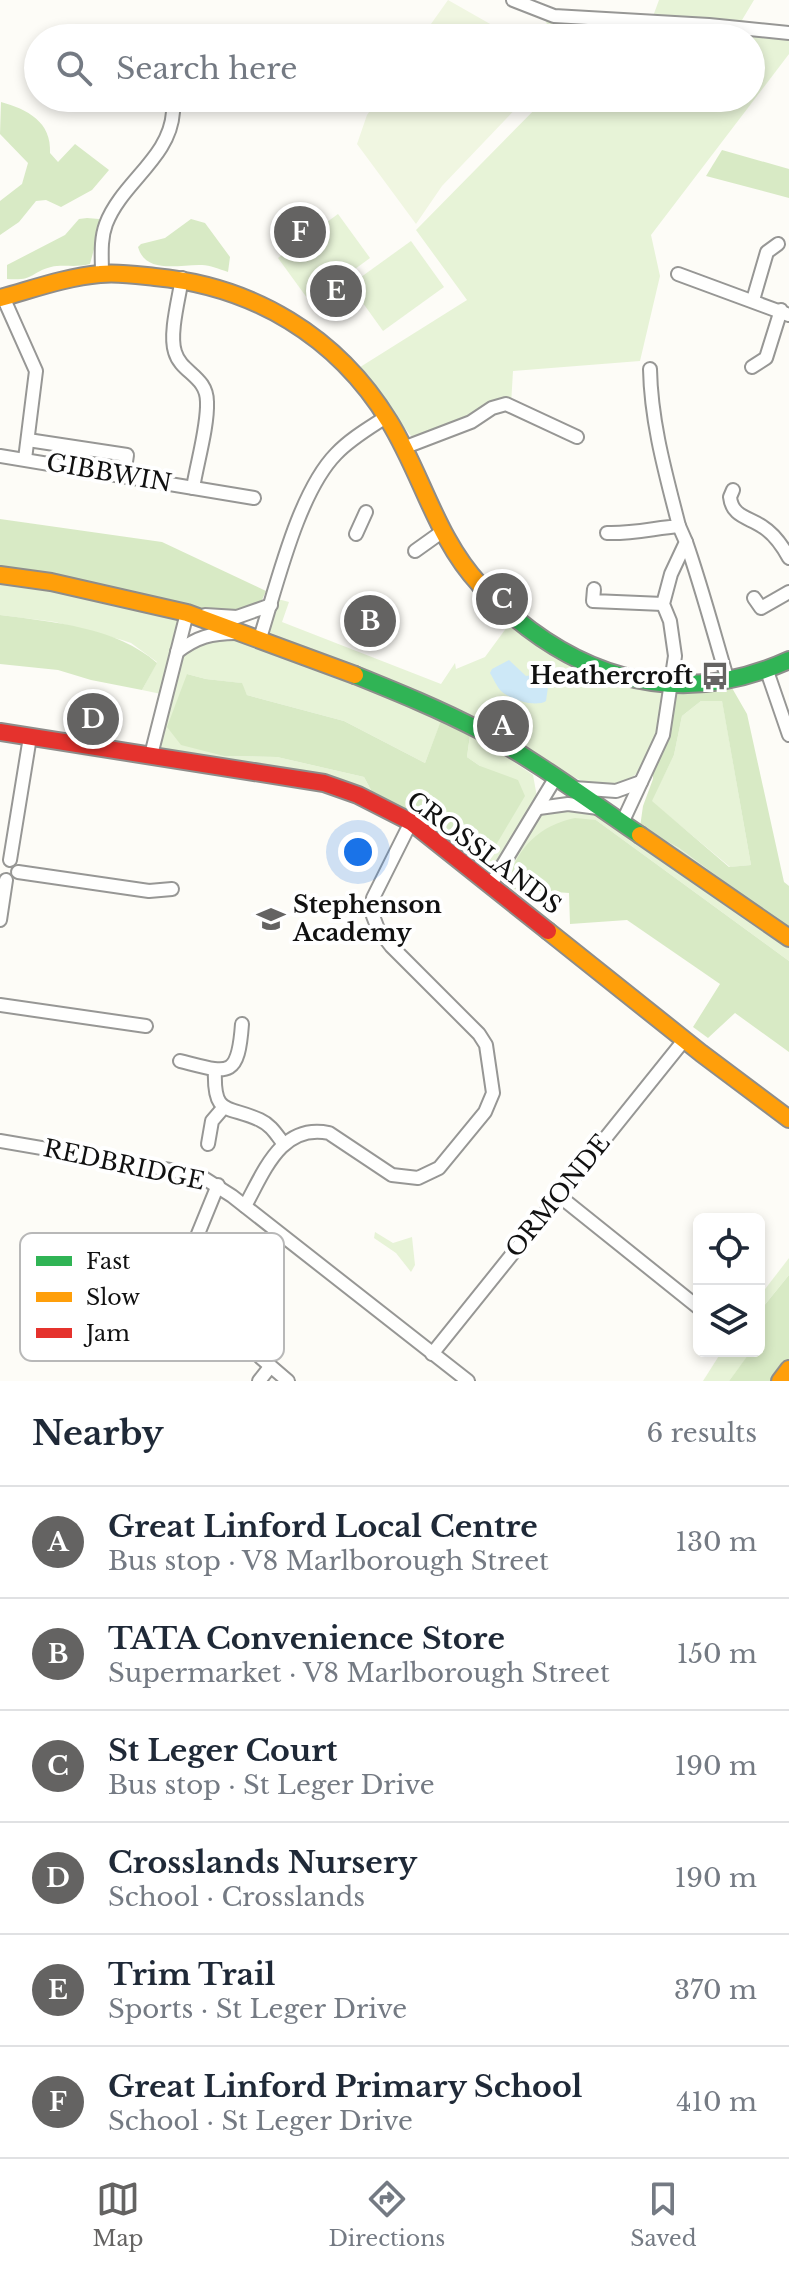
<!DOCTYPE html>
<meta charset="utf-8">
<style>
:root{--surface:#fff;--page:#f6f6f7;--text:#1f2937;--muted:#747a83;--line:#e0e1e3;--accent:#646362}
body{margin:0;font-family:"Libre Baskerville",serif;background:var(--page);color:var(--text)}
.controls{position:absolute;right:24px;bottom:24px;display:grid;overflow:hidden;border-radius:12px;box-shadow:0 4px 12px #0003}
.controls button{width:72px;height:72px;display:grid;place-items:center;padding:0;border:0;border-bottom:2px solid var(--line);background:var(--surface);color:var(--text);font:40px sans-serif}
.you{position:absolute;left:358px;top:852px;width:28px;height:28px;margin:-20px;border:6px solid #fff;border-radius:50%;background:#1a73e8;box-shadow:0 0 0 12px #1a73e833}
.badge{display:grid;place-items:center;width:52px;height:52px;border-radius:50%;background:var(--accent);color:#fff;font-size:26px;font-weight:700}
.pin{position:absolute;translate:-50% -50%;border:4px solid #fff;box-shadow:0 2px 8px #0006}
.list{margin:0;padding:0;list-style:none}
h2{display:flex;justify-content:space-between;align-items:center;height:104px;margin:0;padding:0 32px;font-size:34px}
h2 small{font-size:26px;font-weight:400;color:var(--muted)}
.list li{display:grid;grid-template-columns:52px 1fr auto;gap:24px;align-items:center;box-sizing:border-box;height:112px;padding:0 32px;border-top:2px solid var(--line)}
.list b{display:block;font-size:30px;white-space:nowrap}
.list p{margin:0;font-size:26px;white-space:nowrap;color:var(--muted)}
.list em{font-size:26px;font-style:normal;color:var(--muted)}
.icon{flex:none;width:44px;height:44px;fill:none;stroke:currentColor;stroke-width:2;stroke-linecap:round;stroke-linejoin:round}
.map{position:relative;flex:none;width:789px;height:1381px;overflow:hidden}
.search{position:absolute;background:var(--surface);box-shadow:0 4px 12px #0003;left:24px;right:24px;top:24px;height:88px;display:flex;align-items:center;gap:20px;box-sizing:border-box;padding:0 28px;border-radius:44px;color:var(--muted);font-size:30px}
.sheet{height:776px;background:var(--surface)}
nav{display:flex;justify-content:space-around;align-items:center;box-sizing:border-box;height:112px;border-top:2px solid var(--line);background:var(--surface);font-size:22px;color:var(--muted)}
nav a{display:grid;justify-items:center;gap:4px}
nav .on{color:var(--accent)}
.map>svg:first-child{display:block}
.green{fill:#e7f3d7}
.forest{fill:#d8eac5;fill-rule:evenodd}
.pitch{fill:#f0f6e1}
.water{fill:#cde8f7}
.lines{fill:none;stroke-linecap:round;stroke-linejoin:round}
.street-casing{stroke:#979795;stroke-width:16}
.fast-casing{stroke:#8e8d8b;stroke-width:20}
.slow-casing{stroke:#8e8d8b;stroke-width:20}
.jam-casing{stroke:#8e8d8b;stroke-width:20}
.street{stroke:#fffffe;stroke-width:12}
.fast{stroke:#30b455;stroke-width:16}
.slow{stroke:#ff9f0a;stroke-width:16}
.jam{stroke:#e5322d;stroke-width:16}
.labels{text-anchor:middle;stroke-width:8;stroke-linejoin:round;paint-order:stroke}
.street-label{font-size:24px;fill:#111;stroke:#fff}
.poi-label{font-size:24px;font-weight:bold;fill:#111;stroke:#fff;text-anchor:end}
.key{fill:#fff;stroke:#b8b8b8;stroke-width:2}
.key-label{font-size:22px;fill:#111}
</style>
<div class="map">
<svg width="789" height="1381" viewBox="0 0 789 1381">
<rect width="100%" height="100%" fill="#fdfcf7"/>
<g class="green">
<path d="M659 0H754L742 20 789 32V54L651 235 660 276 640 361 513 371 511 405 416 442 357 369 467 300 416 230 546 98H751V38H554L546 22 554 8 652 19Z"/>
<path d="M338 214 370 258 310 302 278 258Z"/>
<path d="M411 241 444 287 383 331 350 285Z"/>
<path d="M0 575 187 613 177 651 210 633 260 637 274 598 289 602 282 622 441 684 455 663 456 669 485 657 507 627 504 619 566 652 672 686 653 760 624 784 601 785 582 781 480 731 443 716 425 763 344 721 247 695 241 683 206 679 187 674 224 756 277 757 364 777 379 805 358 795 151 755 166 695 142 690 157 662 131 643 122 640 55 622 0 615Z"/>
<path d="M722 700 751 865 730 867 651 801 674 755 682 716 701 701Z"/>
<path d="M470 735 483 741 533 775 539 808 568 804 640 827 679 848 789 930V961L596 820 511 868 507 884 497 875 490 886 411 822 437 828 485 855 480 766 467 757Z"/>
<path d="M375 1232 393 1243 412 1237 415 1265 411 1272 396 1253 374 1238Z"/>
<path d="M789 1258V1275L759 1312V1297Z"/>
<path d="M722 1351 751 1352 729 1381H703Z"/>
</g>
<g class="forest">
<path d="M1 102C27 109 52 122 50 153L58 162 75 144 109 170 92 190 61 207 46 200 36 201 19 222 0 235V201L22 184 28 163 0 134Z"/>
<path d="M722 150 789 169V198L706 176Z"/>
<path d="M87 218 99 219 101 223 90 264C75 268 63 264 51 267 29 273 35 281 7 279V265L65 235 79 219Z"/>
<path d="M191 219 205 223 230 257 228 272C219 269 210 265 202 265 180 264 146 275 138 247L141 244 165 238Z"/>
<path d="M0 519 162 542 266 591 262 600 237 612 190 614 0 575Z"/>
<path d="M0 615C53 622 116 627 157 663L142 690 91 680 58 670 0 664Z"/>
<path d="M187 674 206 679 242 683 247 695 344 721 425 763 443 715 470 735 467 757 480 766 518 780 525 796 496 845 485 856 437 828 411 822 379 805 364 777 277 757 224 756 181 745 167 727Z"/>
<path d="M728 681 747 714 784 882 789 886V930L679 848 640 827 643 806 653 779V760L672 686ZM701 701H722L751 865 729 867 652 801 674 755 682 716Z"/>
<path d="M575 818 596 820 789 961V1052L735 1013 708 1038 693 1027 720 984 627 920 570 924 569 893 513 889 507 884C517 848 538 826 575 818Z"/>
<path d="M789 1275V1369L780 1381H729L751 1351H759V1312Z"/>
</g>
<g class="pitch">
<path d="M448 0 513 37 521 33 527 24 533 26 532 38H421Z"/>
<path d="M379 98H526L442 186 416 224 357 144 367 115Z"/>
</g>
<path class="water" d="M509 660 526 676 544 673 552 682 548 687 546 701C535 708 510 699 501 691 497 687 493 678 490 673L492 669Z"/>
<g class="lines">
<defs>
<g id="street">
<path d="M513 0 554 16 709 25 789 33"/>
<path d="M102 274C102 257 100 240 106 224 122 182 170 158 173 112"/>
<path d="M678 274 789 315"/>
<path d="M182 278C179 298 169 334 175 352 181 373 207 376 207 402 208 426 197 463 193 488"/>
<path d="M3 297 36 371 25 459"/>
<path d="M753 300 767 252 778 244"/>
<path d="M752 367 766 358 781 310"/>
<path d="M28 440 127 455 124 475"/>
<path d="M403 448 471 422 492 408 506 404 577 437"/>
<path d="M0 456 254 498"/>
<path d="M733 490 730 497C732 517 749 517 763 527 774 534 783 547 789 558"/>
<path d="M607 533C632 534 655 528 679 526 666 475 651 423 650 369"/>
<path d="M356 534 366 512"/>
<path d="M686 542C702 588 714 634 728 681"/>
<path d="M415 551 443 531"/>
<path d="M594 589 593 601 663 604"/>
<path d="M754 598 761 608 789 592"/>
<path d="M205 615 237 617 271 605"/>
<path d="M260 638C277 585 298 493 336 454 350 439 369 428 386 417"/>
<path d="M177 652C197 637 211 633 236 633"/>
<path d="M767 671 789 735"/>
<path d="M151 755 187 613"/>
<path d="M574 788 616 791 641 782"/>
<path d="M539 808 568 804 598 808"/>
<path d="M623 821 663 735 675 656 670 621 663 604 671 574 686 542 679 526"/>
<path d="M10 860 30 737"/>
<path d="M18 872 149 891 172 889"/>
<path d="M490 886 556 777"/>
<path d="M0 920 6 880"/>
<path d="M0 1005 146 1026"/>
<path d="M180 1061C228 1073 238 1080 242 1024"/>
<path d="M215 1070C213 1117 228 1105 260 1120 271 1125 276 1134 283 1143"/>
<path d="M0 1141 199 1175 232 1196 468 1381"/>
<path d="M208 1144 212 1121 224 1107"/>
<path d="M218 1185 182 1273V1286L187 1300 200 1311 222 1314 231 1320 246 1345 288 1381"/>
<path d="M558 1195 699 1308"/>
<path d="M245 1206C264 1172 281 1123 329 1133L392 1175 418 1178 439 1168 485 1112 493 1093 486 1045 479 1034 391 946 378 929 373 916V898L411 822"/>
<path d="M432 1354 685 1039"/>
<path d="M259 1381 270 1367"/>
</g>
<g id="fast">
<path d="M480 585C566 675 672 713 789 660"/>
<path d="M355 675C397 692 439 709 479 730 535 760 587 799 640 835"/>
</g>
<g id="slow">
<path d="M0 298C33 289 66 277 100 274 118 272 137 275 155 277 253 286 337 336 389 421 422 474 436 538 480 585"/>
<path d="M0 575 51 582 187 613 355 675"/>
<path d="M640 835 789 938"/>
<path d="M548 931 701 1053 789 1119"/>
<path d="M780 1381 789 1369"/>
</g>
<path id="jam" d="M0 732 324 783 358 795 411 822 548 931"/>
</defs>
<use href="#street" class="street-casing"/>
<use href="#fast" class="fast-casing"/>
<use href="#slow" class="slow-casing"/>
<use href="#jam" class="jam-casing"/>
<use href="#street" class="street"/>
<use href="#fast" class="fast"/>
<use href="#slow" class="slow"/>
<use href="#jam" class="jam"/>
</g>
<defs>
<symbol id="bus-bare" viewBox="-9 -9 18 18"><path d="M-5-6H5V4H4V6H2V4H-2V6H-4V4H-5ZM-3.5-4V0h7V-4ZM-3.5 1.2v1.5H-2V1.2ZM2 1.2v1.5H3.5V1.2Z" fill="#646362" stroke="#fff" stroke-width="2.5" paint-order="stroke"/></symbol>
<symbol id="school-bare" viewBox="-9 -9 18 18"><path d="M0-5L7-2L0 1L-7-2ZM-4 1L0 2.5L4 1V4Q0 6-4 4Z" fill="#646362" stroke="#fff" stroke-width="2.5" paint-order="stroke"/></symbol>
</defs>
<g fill-rule="evenodd">
<use href="#bus-bare" x="695" y="656" width="40" height="40"/>
<use href="#school-bare" x="251" y="899" width="40" height="40"/>
</g>
<g class="labels">
<g class="street-label">
<text transform="translate(109 473) rotate(10)" y="8">GIBBWIN</text>
<text transform="translate(484 853) rotate(37)" y="8">CROSSLANDS</text>
<text transform="translate(124 1165) rotate(12)" y="8">REDBRIDGE</text>
<text transform="translate(558 1196) rotate(-51)" y="8">ORMONDE</text>
</g>
<g class="poi-label">
<text x="693" y="684">Heathercroft</text>
<text x="293" y="913" text-anchor="start">Stephenson<tspan x="293" dy="28">Academy</tspan></text>
</g>
</g>
<rect x="20" y="1233" width="264" height="128" rx="12" class="key"/>
<rect x="36" y="1256" width="36" height="10" fill="#30b455"/>
<rect x="36" y="1292" width="36" height="10" fill="#ff9f0a"/>
<rect x="36" y="1328" width="36" height="10" fill="#e5322d"/>
<g class="key-label">
<text x="86" y="1269">Fast</text>
<text x="86" y="1305">Slow</text>
<text x="86" y="1341">Jam</text>
</g>
</svg>
<div class="controls">
<button><svg class="icon" aria-label="locate" viewBox="0 0 24 24"><circle cx="12" cy="12" r="6"/><path d="M12 2v4M12 18v4M2 12h4M18 12h4"/></svg></button>
<button><svg class="icon" aria-label="layers" viewBox="0 0 24 24"><path d="M12 4l9 5-9 5-9-5zM3 14l9 5 9-5"/></svg></button>
</div>
<div class="you"></div>
<div class="pin badge" style="left:503px;top:726px">A</div>
<div class="pin badge" style="left:370px;top:621px">B</div>
<div class="pin badge" style="left:502px;top:599px">C</div>
<div class="pin badge" style="left:93px;top:719px">D</div>
<div class="pin badge" style="left:336px;top:291px">E</div>
<div class="pin badge" style="left:300px;top:232px">F</div>
<div class="search"><svg class="icon" aria-label="search" viewBox="0 0 24 24"><circle cx="10" cy="10" r="6"/><path d="M15 15l6 6"/></svg>Search here</div>
</div>
<section class="sheet">
<h2>Nearby<small>6 results</small></h2>
<ul class="list">
<li><span class="badge">A</span><div><b>Great Linford Local Centre</b><p>Bus stop · V8 Marlborough Street</p></div><em>130 m</em></li>
<li><span class="badge">B</span><div><b>TATA Convenience Store</b><p>Supermarket · V8 Marlborough Street</p></div><em>150 m</em></li>
<li><span class="badge">C</span><div><b>St Leger Court</b><p>Bus stop · St Leger Drive</p></div><em>190 m</em></li>
<li><span class="badge">D</span><div><b>Crosslands Nursery</b><p>School · Crosslands</p></div><em>190 m</em></li>
<li><span class="badge">E</span><div><b>Trim Trail</b><p>Sports · St Leger Drive</p></div><em>370 m</em></li>
<li><span class="badge">F</span><div><b>Great Linford Primary School</b><p>School · St Leger Drive</p></div><em>410 m</em></li>
</ul>
</section>
<nav>
<a class="on"><svg class="icon" aria-label="map" viewBox="0 0 24 24"><path d="M3 6l6-2 6 2 6-2v14l-6 2-6-2-6 2zM9 4v14M15 6v14"/></svg>Map</a>
<a><svg class="icon" aria-label="directions" viewBox="0 0 24 24"><path d="M12 3l9 9-9 9-9-9zM9 14v-3h6M13 9l2 2-2 2"/></svg>Directions</a>
<a><svg class="icon" aria-label="saved" viewBox="0 0 24 24"><path d="M7 4h10v16l-5-4-5 4z"/></svg>Saved</a>
</nav>
